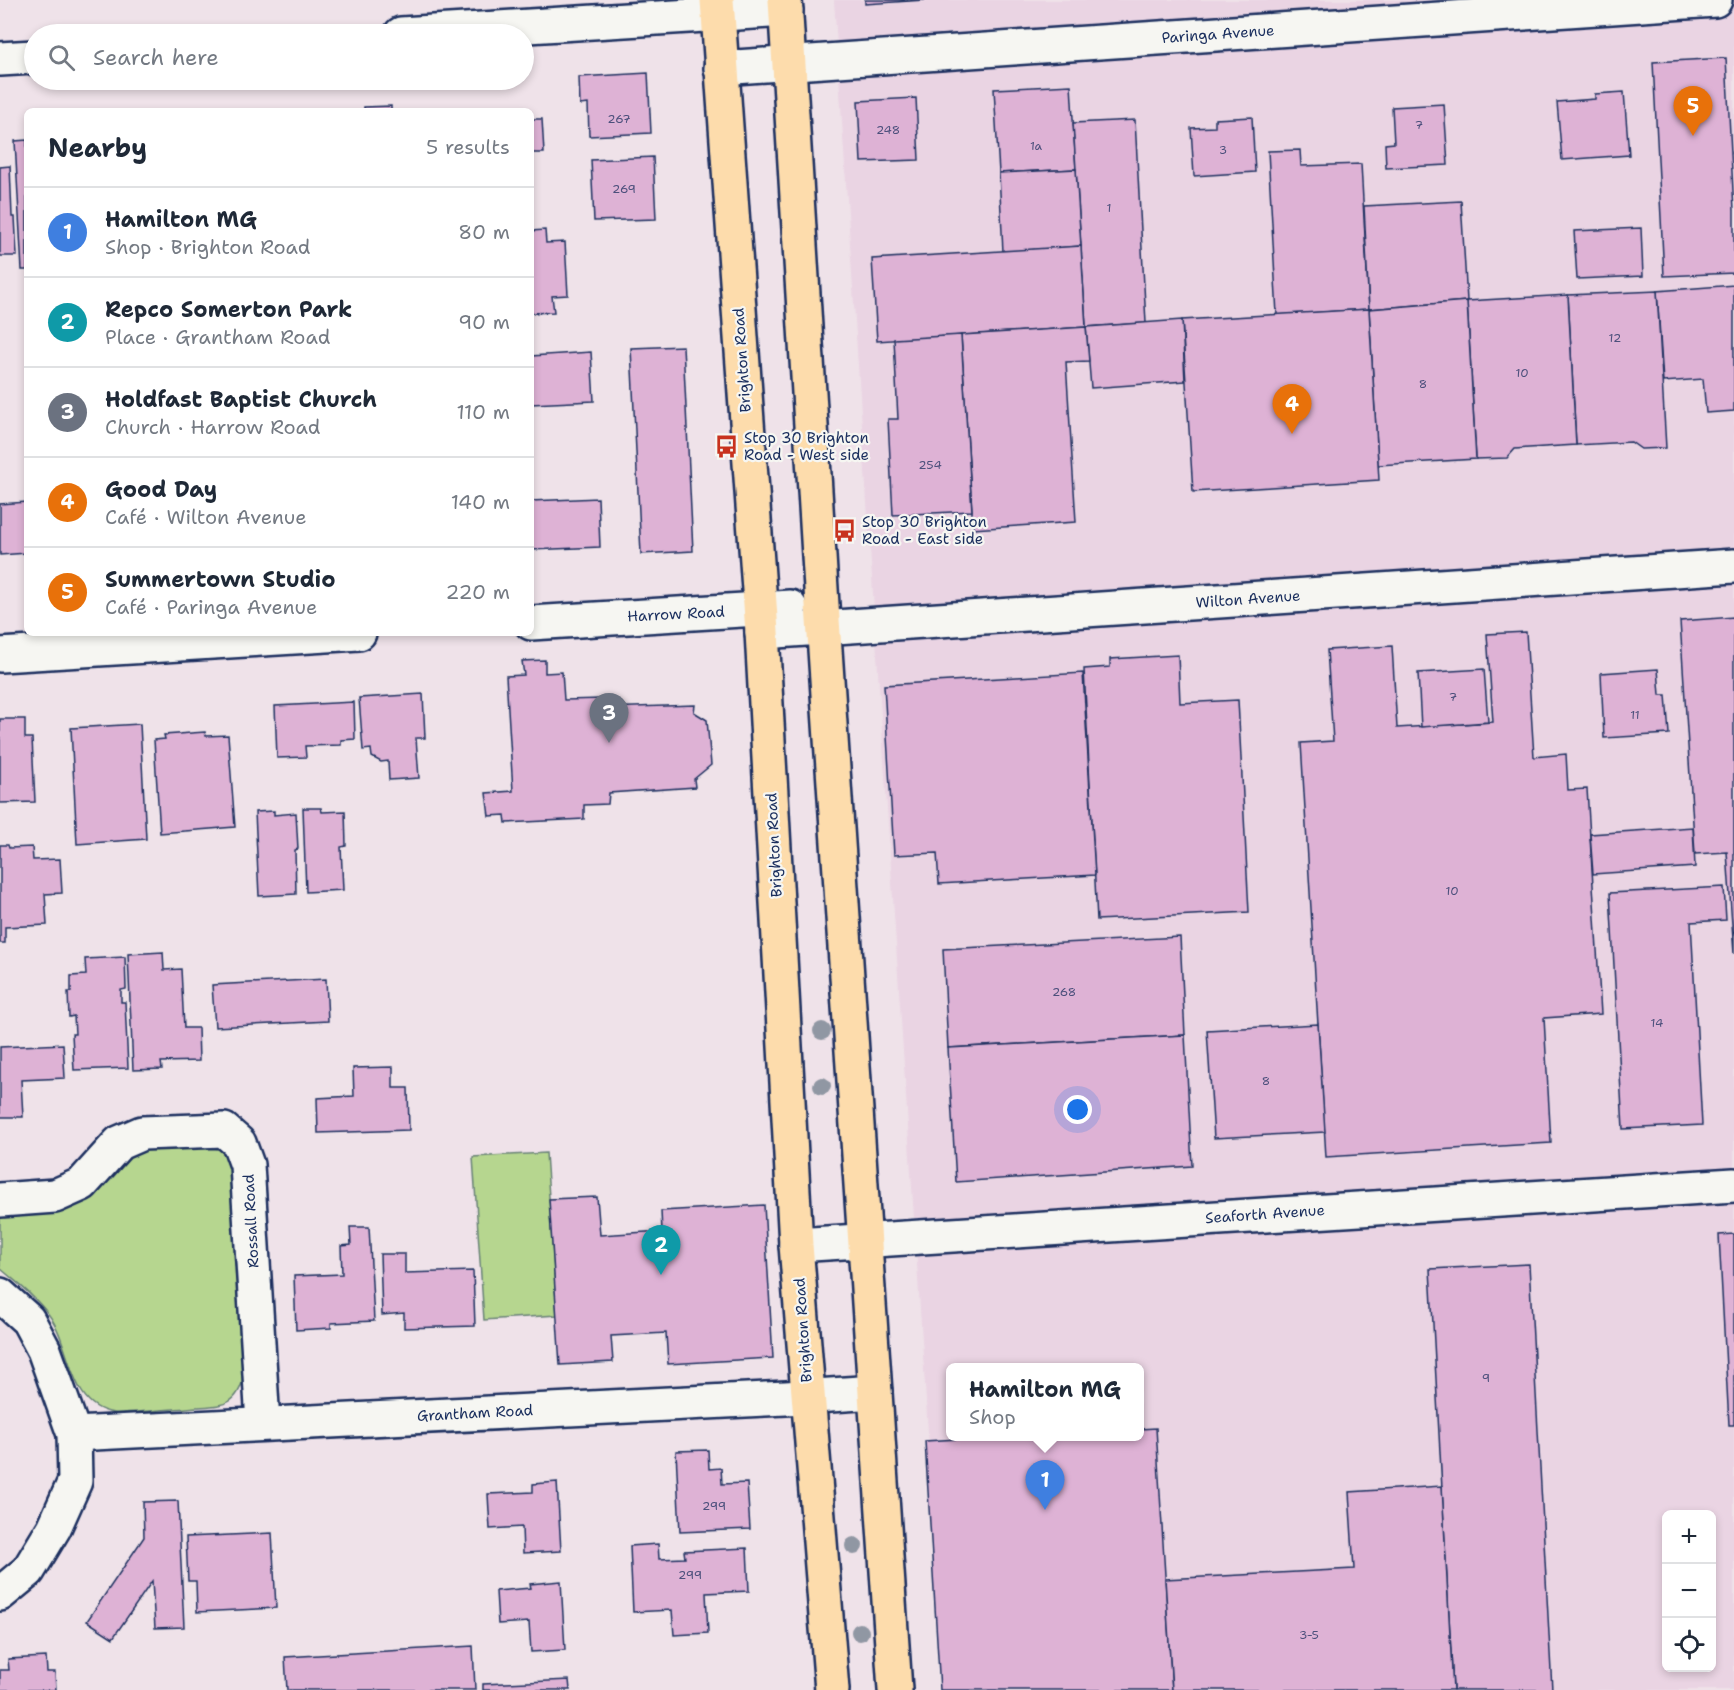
<!DOCTYPE html>
<meta charset="utf-8">
<style>
:root{--surface:#fff;--page:#f2f2f3;--text:#1f2937;--muted:#747a83;--line:#e0e1e3;--accent:#0b8043}
body{margin:0;font-family:"Shantell Sans",sans-serif;background:var(--page);color:var(--text)}
.controls{position:absolute;right:18px;bottom:18px;display:grid;overflow:hidden;border-radius:9px;box-shadow:0 3px 9px #0003}
.controls button{width:54px;height:54px;display:grid;place-items:center;padding:0;border:0;border-bottom:2px solid var(--line);background:var(--surface);color:var(--text);font:30px sans-serif}
.you{position:absolute;left:1078px;top:1110px;width:21px;height:21px;margin:-15px;border:4px solid #fff;border-radius:50%;background:#1a73e8;box-shadow:0 0 0 9px #1a73e833}
.badge{display:grid;place-items:center;width:39px;height:39px;border-radius:50%;background:var(--accent);color:#fff;font-size:20px;font-weight:700}
.pin{position:absolute;translate:-50% -50px;filter:drop-shadow(0 2px 3px #0008)}
.pin::after{content:'';position:absolute;top:32px;width:21px;height:18px;background:inherit;clip-path:polygon(0 0,100% 0,50% 100%)}
.popup{position:absolute;left:946px;top:1363px;width:198px;height:78px;box-sizing:border-box;display:grid;place-content:center;border-radius:9px;background:var(--surface);filter:drop-shadow(0 2px 4px #0005);font-size:20px;white-space:nowrap;color:var(--muted)}
.popup b{font-size:22px;color:var(--text)}
.popup::after{content:'';position:absolute;left:50%;top:100%;margin-left:-12px;border:12px solid transparent;border-top-color:var(--surface)}
.list{margin:0;padding:0;list-style:none}
h2{display:flex;justify-content:space-between;align-items:center;height:78px;margin:0;padding:0 24px;font-size:26px}
h2 small{font-size:20px;font-weight:400;color:var(--muted)}
.list li{display:grid;grid-template-columns:39px 1fr auto;gap:18px;align-items:center;box-sizing:border-box;height:90px;padding:0 24px;border-top:2px solid var(--line)}
.list b{display:block;font-size:22px;white-space:nowrap}
.list p{margin:0;font-size:20px;white-space:nowrap;color:var(--muted)}
.list em{font-size:20px;font-style:normal;color:var(--muted)}
.icon{flex:none;width:33px;height:33px;fill:none;stroke:currentColor;stroke-width:2;stroke-linecap:round;stroke-linejoin:round}
.map{position:relative;flex:none;width:1734px;height:1690px;overflow:hidden}
.search{position:absolute;background:var(--surface);box-shadow:0 3px 9px #0003;left:24px;top:24px;width:510px;height:66px;display:flex;align-items:center;gap:15px;box-sizing:border-box;padding:0 21px;border-radius:33px;color:var(--muted);font-size:22px}
.panel{position:absolute;background:var(--surface);box-shadow:0 3px 9px #0003;left:24px;top:108px;width:510px;height:528px;border-radius:9px}
.map>svg:first-child{display:block}
.built{fill:#ead4e3;fill-rule:evenodd}
.green{fill:#b6d68f;stroke:#688276;stroke-width:1.5}
.building{fill:#deb2d5;stroke:#1b2f5e;stroke-width:1.5}
.lines{fill:none;stroke-linecap:round;stroke-linejoin:round}
.street-casing{stroke:#1b2f5e;stroke-width:38}
.primary-casing{stroke:#1b2f5e;stroke-width:38}
.street{stroke:#f6f6f2;stroke-width:33}
.primary{stroke:#fddcac;stroke-width:33}
.tree{fill:#9097a3}
.labels{text-anchor:middle;stroke-width:4.5;stroke-linejoin:round;paint-order:stroke}
.number-label{font-size:12px;fill:#4c507c}
.street-label{font-size:15px;fill:#1b2f5e;stroke:#f6f6f2}
.poi-label{font-size:15px;fill:#1b2f5e;stroke:#f6f6f2;text-anchor:start}
</style>
<div class="map">
<svg width="1734" height="1690" viewBox="0 0 1734 1690">
<rect width="100%" height="100%" fill="#efe2e9"/>
<filter id="ink" filterUnits="userSpaceOnUse"><feTurbulence type="fractalNoise" baseFrequency=".0167" numOctaves="2"/><feDisplacementMap in="SourceGraphic" scale="12" xChannelSelector="R" yChannelSelector="G"/><feConvolveMatrix kernelMatrix="1 2 1 2 8 2 1 2 1" color-interpolation-filters="sRGB"/></filter>
<g filter="url(#ink)">
<path class="built" d="M834 0H1734V1690H945ZM950 1368H1140V1436H950ZM1666 1514H1712V1668H1666Z"/>
<g class="green">
<path d="M152 1146H209L224 1151 232 1165 244 1376C237 1406 224 1405 197 1407 177 1409 157 1410 137 1412 130 1412 121 1414 114 1413 68 1407 72 1346 49 1315 36 1297 17 1283 0 1268V1213L68 1209 82 1203 134 1151Z"/>
<path d="M546 1153 557 1315 484 1320 473 1157Z"/>
</g>
<g class="building">
<path d="M865 0H925L865 4Z"/>
<path d="M1726 58 1734 210V273L1664 276 1653 62Z"/>
<path d="M648 73 651 133 589 136 588 104 580 105 579 77Z"/>
<path d="M1071 85 1076 169 999 173 994 89Z"/>
<path d="M1624 92 1629 155 1562 160 1557 102 1595 99V94Z"/>
<path d="M916 98 919 160 861 162 858 101Z"/>
<path d="M1444 104 1448 165 1386 168 1385 144 1394 143 1392 107Z"/>
<path d="M391 106V111H364V107Z"/>
<path d="M1252 117 1255 172 1194 176 1191 128 1215 127V119Z"/>
<path d="M531 119H542L544 153H531Z"/>
<path d="M1135 120 1146 323 1086 327 1073 123Z"/>
<path d="M27 140V270H22L15 141Z"/>
<path d="M1300 150 1301 166 1361 164 1369 309 1277 315 1268 151Z"/>
<path d="M653 157 656 219 594 221 591 160Z"/>
<path d="M10 166 12 217H15L17 256H0V167Z"/>
<path d="M1076 169 1081 246 1003 252 999 173Z"/>
<path d="M1461 201 1467 301 1369 309 1364 206Z"/>
<path d="M1641 228 1643 276 1577 279 1574 231Z"/>
<path d="M545 230 546 243 565 242 568 295 552 296 554 312 531 313V231Z"/>
<path d="M1081 246 1086 327 877 341 872 259Z"/>
<path d="M1734 285V411L1706 413 1703 379 1663 382 1657 291Z"/>
<path d="M1657 291 1666 448 1641 449 1631 442 1576 445 1568 295Z"/>
<path d="M1568 295 1576 445 1515 449 1507 458 1476 459 1467 301Z"/>
<path d="M1467 301 1476 459 1378 465 1369 309Z"/>
<path d="M1369 309 1379 480 1193 492 1182 320Z"/>
<path d="M1182 320 1185 381 1091 388 1086 327Z"/>
<path d="M1086 327 1089 361 1066 362 1076 522 973 529 961 335Z"/>
<path d="M961 335 972 511 893 515 888 419H898L894 339Z"/>
<path d="M683 346 693 551 641 554 631 348Z"/>
<path d="M591 352 594 401 531 404V356Z"/>
<path d="M598 498 600 547 531 550V501Z"/>
<path d="M27 502V553L0 555V504Z"/>
<path d="M1734 617V954L1727 852 1695 854 1680 621Z"/>
<path d="M1526 632 1534 757 1566 754 1568 790 1587 789 1601 1014 1544 1018 1551 1143 1326 1157 1301 743 1333 741 1327 650 1392 646 1397 728 1493 722 1487 634Z"/>
<path d="M1178 655 1180 703 1238 700 1249 912 1097 920 1084 669 1110 667V659Z"/>
<path d="M545 660V673L562 672 564 700 603 699 604 708 695 705 694 712 707 720 711 765 694 779 695 787 609 793 608 804 584 805V819L506 823 505 815 489 816 486 793 513 791 506 676 524 675 522 661Z"/>
<path d="M1484 669 1488 722 1421 727 1418 673Z"/>
<path d="M1658 669 1660 695H1666L1669 734 1604 738 1601 673Z"/>
<path d="M1083 673 1095 875 939 884 937 853 894 855 884 685Z"/>
<path d="M423 694 425 738H416L419 778 389 780 388 761 381 762 372 757 371 749 363 750 359 698Z"/>
<path d="M354 702 355 739 341 740V745L305 746 306 757 277 758 275 706Z"/>
<path d="M0 719H25V738H32L35 802 0 803Z"/>
<path d="M140 724 146 839 77 844 71 728Z"/>
<path d="M205 732 206 736 228 735 235 827 160 833 154 740 165 739 164 735Z"/>
<path d="M303 808H321L322 812 345 811 346 846 341 847 343 890 306 892Z"/>
<path d="M274 811V815L296 813 298 849 295 850 296 894 259 896 255 812Z"/>
<path d="M1693 827 1695 867 1593 874 1590 834Z"/>
<path d="M0 845H8L9 848 32 847 33 860 60 859 62 893 45 894 47 925 5 927V943H0Z"/>
<path d="M1724 887 1726 920 1691 922 1702 1125 1623 1129 1610 893Z"/>
<path d="M1180 937 1185 1035 948 1048 943 949Z"/>
<path d="M163 952 164 970 181 969 184 1028H198L199 1061 161 1062 162 1069 133 1070 128 954Z"/>
<path d="M125 957 126 989 121 990V1002H125L128 1068 74 1070 72 1034H75L74 1016 69 1017 68 992H71V976L86 975 85 959Z"/>
<path d="M326 979 328 1021 215 1027 212 985Z"/>
<path d="M1318 1024 1325 1132 1214 1138 1207 1030Z"/>
<path d="M1185 1035 1192 1166 956 1182 948 1048Z"/>
<path d="M63 1044 65 1078 21 1080 23 1117H0V1047Z"/>
<path d="M393 1067V1088H408L409 1130 318 1133 317 1098 354 1096 353 1068Z"/>
<path d="M597 1197 600 1235 662 1231 661 1211 764 1205 773 1358 668 1364 666 1333 611 1336 613 1362 560 1365 549 1199Z"/>
<path d="M350 1227H369L374 1321 331 1323V1328L296 1330 294 1276 342 1274 341 1246 351 1245Z"/>
<path d="M1734 1234V1425H1729L1719 1235Z"/>
<path d="M380 1254H405V1273L473 1271 475 1326 404 1328V1313L382 1315Z"/>
<path d="M1529 1264 1552 1690H1453L1430 1269Z"/>
<path d="M1156 1428 1172 1690H940L925 1441 1009 1436H1140V1429Z"/>
<path d="M708 1450 709 1469 721 1468 722 1484 747 1483 750 1529 680 1532 676 1451Z"/>
<path d="M557 1482 561 1551 523 1553 522 1527 490 1529 488 1494 533 1492V1484Z"/>
<path d="M1442 1486 1453 1690H1172L1165 1579 1354 1569 1349 1492Z"/>
<path d="M178 1501 184 1627 155 1628 152 1581 113 1638 87 1621 144 1537 143 1502Z"/>
<path d="M272 1533 276 1608 197 1612 196 1581H188L186 1537Z"/>
<path d="M658 1544 659 1559 685 1558 684 1551 747 1548 749 1591 706 1593 708 1633 674 1635 672 1610 633 1612 630 1546Z"/>
<path d="M561 1581 565 1650 531 1652 529 1622 498 1624 496 1591 531 1588 530 1584Z"/>
<path d="M473 1646 475 1690H287L285 1657Z"/>
<path d="M46 1657 47 1672H55L56 1690H0V1670H9L8 1659Z"/>
<path d="M569 1680 570 1690H483V1684Z"/>
</g>
<g class="lines">
<defs>
<g id="street">
<path d="M401 34 786 10"/>
<path d="M0 59 34 57"/>
<path d="M721 68 1715 0"/>
<path d="M531 623 790 607"/>
<path d="M762 632 1734 566"/>
<path d="M0 655 359 633"/>
<path d="M0 1200 55 1196 82 1184 119 1143 142 1133 224 1130 239 1143 247 1165 263 1423"/>
<path d="M796 1245 1734 1185"/>
<path d="M0 1295 28 1320 44 1350 74 1434 75 1481 54 1528 28 1571 0 1594"/>
<path d="M74 1434 786 1398 875 1392"/>
</g>
<g id="primary">
<path d="M717 0 762 632 796 1245 832 1690"/>
<path d="M785 0 822 605 895 1690"/>
</g>
</defs>
<use href="#street" class="street-casing"/>
<use href="#primary" class="primary-casing"/>
<use href="#street" class="street"/>
<use href="#primary" class="primary"/>
</g>
<g class="tree">
<circle cx="822" cy="1031" r="9"/>
<circle cx="822" cy="1086" r="9"/>
<circle cx="854" cy="1546" r="9"/>
<circle cx="860" cy="1632" r="9"/>
</g>
</g>
<defs>
<symbol id="bus-bare" viewBox="-9 -9 18 18"><path d="M-5-6H5V4H4V6H2V4H-2V6H-4V4H-5ZM-3.5-4V0h7V-4ZM-3.5 1.2v1.5H-2V1.2ZM2 1.2v1.5H3.5V1.2Z" fill="#c8321e" stroke="#f6f6f2" stroke-width="2.5" paint-order="stroke"/></symbol>
</defs>
<g fill-rule="evenodd">
<use href="#bus-bare" x="710" y="430" width="33" height="33"/>
<use href="#bus-bare" x="828" y="514" width="33" height="33"/>
</g>
<g class="labels">
<g class="number-label">
<text x="619" y="123">267</text>
<text x="1419" y="129">7</text>
<text x="888" y="134">248</text>
<text x="1036" y="150">1a</text>
<text x="1223" y="154">3</text>
<text x="624" y="193">269</text>
<text x="1109" y="212">1</text>
<text x="1615" y="342">12</text>
<text x="1522" y="377">10</text>
<text x="1423" y="388">8</text>
<text x="930" y="469">254</text>
<text x="1453" y="701">7</text>
<text x="1635" y="719">11</text>
<text x="1452" y="895">10</text>
<text x="1064" y="996">268</text>
<text x="1657" y="1027">14</text>
<text x="1266" y="1085">8</text>
<text x="1486" y="1382">9</text>
<text x="714" y="1510">299</text>
<text x="690" y="1579">299</text>
<text x="1309" y="1639">3-5</text>
</g>
<g class="street-label">
<text transform="translate(1218 34) rotate(-4)" y="5">Paringa Avenue</text>
<text transform="translate(742 360) rotate(-94)" y="5">Brighton Road</text>
<text transform="translate(1248 599) rotate(-4)" y="5">Wilton Avenue</text>
<text transform="translate(676 614) rotate(-3)" y="5">Harrow Road</text>
<text transform="translate(774 845) rotate(-93)" y="5">Brighton Road</text>
<text transform="translate(1265 1214) rotate(-4)" y="5">Seaforth Avenue</text>
<text transform="translate(251 1221) rotate(-93)" y="5">Rossall Road</text>
<text transform="translate(803 1330) rotate(-94)" y="5">Brighton Road</text>
<text transform="translate(475 1413) rotate(-3)" y="5">Grantham Road</text>
</g>
<g class="poi-label">
<text x="744" y="443">Stop 30 Brighton<tspan x="744" dy="17">Road - West side</tspan></text>
<text x="862" y="527">Stop 30 Brighton<tspan x="862" dy="17">Road - East side</tspan></text>
</g>
</g>
</svg>
<div class="controls">
<button>+</button>
<button>−</button>
<button><svg class="icon" aria-label="locate" viewBox="0 0 24 24"><circle cx="12" cy="12" r="6"/><path d="M12 2v4M12 18v4M2 12h4M18 12h4"/></svg></button>
</div>
<div class="you"></div>
<div class="pin badge" style="left:1045px;top:1510px;background:#3f7fe0">1</div>
<div class="popup"><b>Hamilton MG</b>Shop</div>
<div class="pin badge" style="left:661px;top:1275px;background:#0f9aa8">2</div>
<div class="pin badge" style="left:609px;top:743px;background:#6b7280">3</div>
<div class="pin badge" style="left:1292px;top:434px;background:#e8710a">4</div>
<div class="pin badge" style="left:1693px;top:136px;background:#e8710a">5</div>
<div class="search"><svg class="icon" aria-label="search" viewBox="0 0 24 24"><circle cx="10" cy="10" r="6"/><path d="M15 15l6 6"/></svg>Search here</div>
<section class="panel">
<h2>Nearby<small>5 results</small></h2>
<ul class="list">
<li><span class="badge" style="background:#3f7fe0">1</span><div><b>Hamilton MG</b><p>Shop · Brighton Road</p></div><em>80 m</em></li>
<li><span class="badge" style="background:#0f9aa8">2</span><div><b>Repco Somerton Park</b><p>Place · Grantham Road</p></div><em>90 m</em></li>
<li><span class="badge" style="background:#6b7280">3</span><div><b>Holdfast Baptist Church</b><p>Church · Harrow Road</p></div><em>110 m</em></li>
<li><span class="badge" style="background:#e8710a">4</span><div><b>Good Day</b><p>Café · Wilton Avenue</p></div><em>140 m</em></li>
<li><span class="badge" style="background:#e8710a">5</span><div><b>Summertown Studio</b><p>Café · Paringa Avenue</p></div><em>220 m</em></li>
</ul>
</section>
</div>
